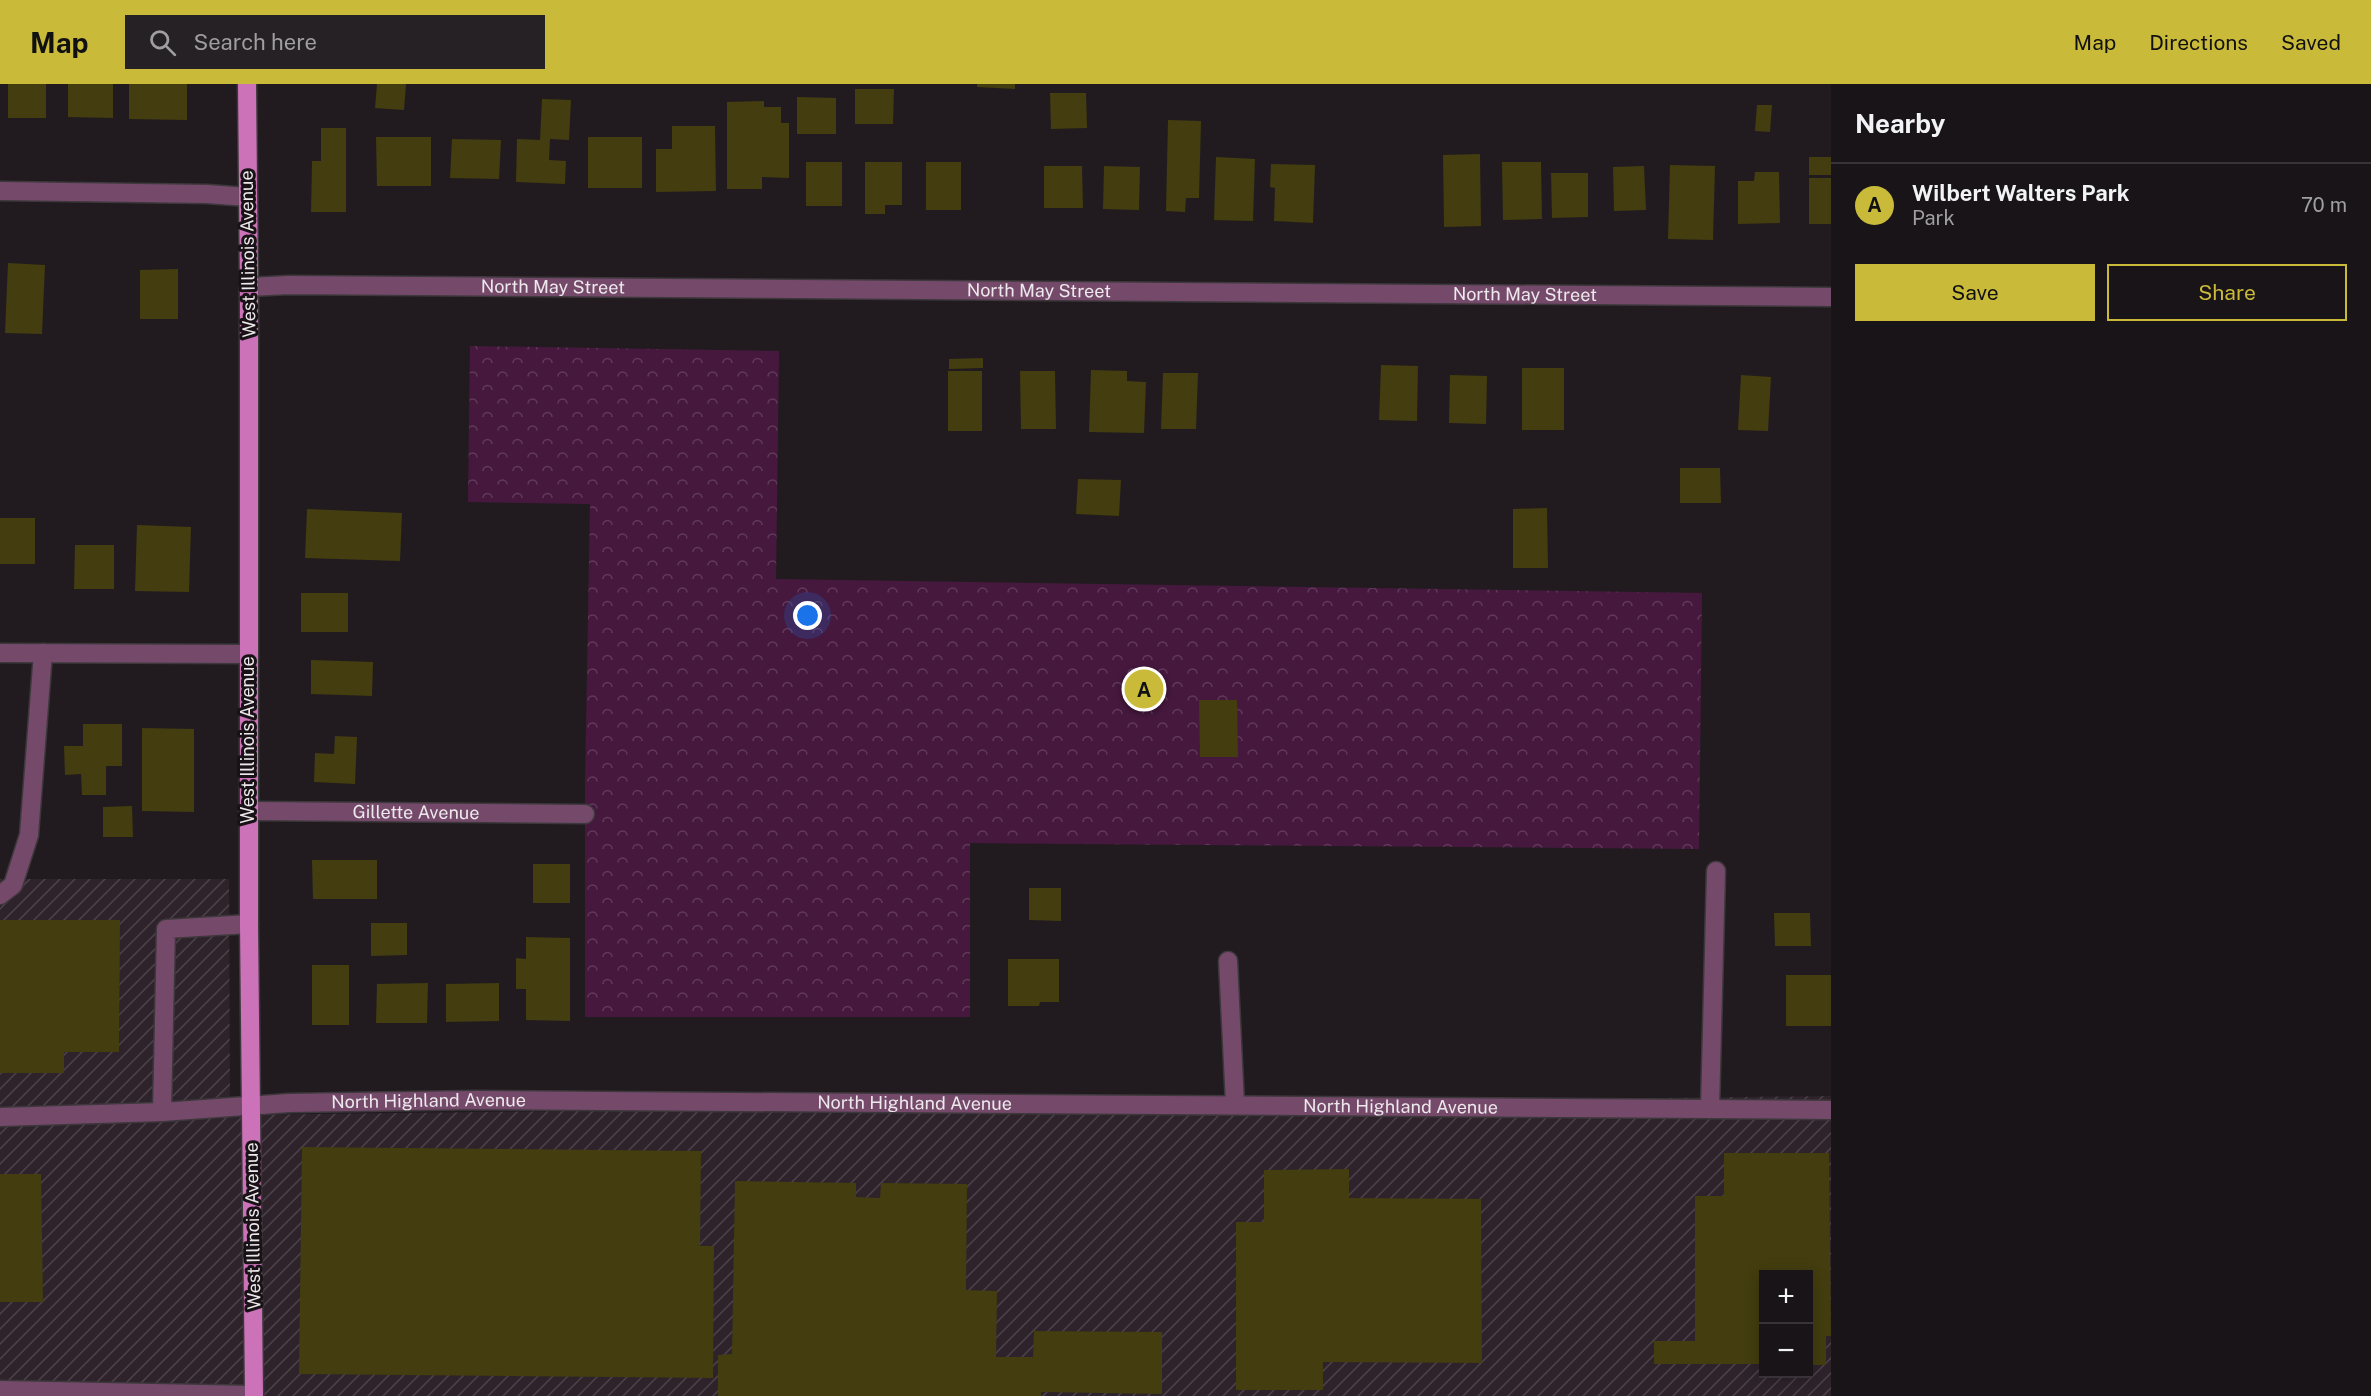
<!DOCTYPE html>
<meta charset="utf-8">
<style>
:root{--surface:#191418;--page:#262125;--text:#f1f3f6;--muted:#9f9ea2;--line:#373337;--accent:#c9ba3a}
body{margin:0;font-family:"Public Sans",sans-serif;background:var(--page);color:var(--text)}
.controls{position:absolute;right:18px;bottom:18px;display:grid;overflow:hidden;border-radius:0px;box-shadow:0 3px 15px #0003}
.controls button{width:54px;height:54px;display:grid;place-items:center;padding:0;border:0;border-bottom:2px solid var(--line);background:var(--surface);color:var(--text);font:30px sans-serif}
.you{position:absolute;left:808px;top:532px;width:21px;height:21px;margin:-15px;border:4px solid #fff;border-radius:50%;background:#1a73e8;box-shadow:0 0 0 9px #1a73e833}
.badge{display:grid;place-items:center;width:39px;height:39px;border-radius:50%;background:var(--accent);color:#111;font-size:20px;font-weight:700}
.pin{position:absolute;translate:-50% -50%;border:3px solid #fff;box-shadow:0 2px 6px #0006}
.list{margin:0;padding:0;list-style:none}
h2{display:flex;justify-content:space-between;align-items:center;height:78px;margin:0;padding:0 24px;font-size:26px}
h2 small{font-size:20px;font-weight:400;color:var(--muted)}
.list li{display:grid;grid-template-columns:39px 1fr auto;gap:18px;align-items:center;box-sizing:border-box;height:84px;padding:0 24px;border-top:2px solid var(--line)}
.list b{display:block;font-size:22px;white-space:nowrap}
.list p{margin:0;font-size:20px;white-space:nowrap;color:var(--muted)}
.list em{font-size:20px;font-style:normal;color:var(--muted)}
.actions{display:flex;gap:12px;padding:18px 24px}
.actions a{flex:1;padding:14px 0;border:2px solid var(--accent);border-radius:0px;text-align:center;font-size:21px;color:var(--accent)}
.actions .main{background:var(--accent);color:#111}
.icon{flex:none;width:33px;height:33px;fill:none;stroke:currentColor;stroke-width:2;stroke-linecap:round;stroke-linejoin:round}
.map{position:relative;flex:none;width:1831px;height:1312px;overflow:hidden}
header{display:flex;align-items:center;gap:36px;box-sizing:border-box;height:84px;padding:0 30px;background:var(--accent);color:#111}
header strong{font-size:28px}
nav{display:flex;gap:33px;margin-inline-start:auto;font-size:21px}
.search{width:420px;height:54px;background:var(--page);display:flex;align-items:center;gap:15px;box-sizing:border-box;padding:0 21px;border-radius:0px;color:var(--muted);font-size:22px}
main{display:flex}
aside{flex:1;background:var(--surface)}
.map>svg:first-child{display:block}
.industrial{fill:url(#industrial-furrows);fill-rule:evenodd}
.forest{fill:url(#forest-crowns)}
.building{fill:#433d0f}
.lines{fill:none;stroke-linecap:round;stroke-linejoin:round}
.minor-casing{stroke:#3d383c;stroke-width:21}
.major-casing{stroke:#3d383c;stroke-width:21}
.minor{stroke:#74496a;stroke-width:18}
.major{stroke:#cb72b9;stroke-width:18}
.labels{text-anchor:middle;stroke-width:6;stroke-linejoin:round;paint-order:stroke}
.street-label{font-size:18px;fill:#ece8eb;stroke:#181216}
</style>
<header>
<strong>Map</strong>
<div class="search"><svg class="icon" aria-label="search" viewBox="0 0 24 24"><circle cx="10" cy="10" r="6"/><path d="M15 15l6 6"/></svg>Search here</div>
<nav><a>Map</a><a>Directions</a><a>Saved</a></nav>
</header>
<main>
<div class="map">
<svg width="1831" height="1312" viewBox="0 0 1831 1312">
<defs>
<pattern id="industrial-furrows" width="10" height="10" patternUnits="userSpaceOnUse" patternTransform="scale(1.5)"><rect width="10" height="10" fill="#2e232b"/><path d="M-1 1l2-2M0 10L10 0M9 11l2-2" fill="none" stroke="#4c434a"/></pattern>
<pattern id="forest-crowns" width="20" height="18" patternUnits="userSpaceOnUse" patternTransform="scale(1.5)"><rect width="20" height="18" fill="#46183e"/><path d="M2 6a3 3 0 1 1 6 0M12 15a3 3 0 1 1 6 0" fill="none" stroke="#613a5a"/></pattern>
</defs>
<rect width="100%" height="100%" fill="#211b20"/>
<path class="industrial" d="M0 795H229L230 1031 1831 1012V1312H0ZM1764 1190H1808V1290H1764Z"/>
<path class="forest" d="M470 262 779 267 776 495 1702 509 1699 765 970 759V933H585V701L590 420 468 418Z"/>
<g class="building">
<rect x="8" y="0" width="38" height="34"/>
<path d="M68 0H113V34L68 33Z"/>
<path d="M129 0H187V36L129 35Z"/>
<path d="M377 0H406L404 26 375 24Z"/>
<path d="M977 0H1015V5L977 3Z"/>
<path d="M855 5H894L893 40H855Z"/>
<path d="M1050 9H1086L1087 44 1051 45Z"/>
<path d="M797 13 836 14V50H797Z"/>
<path d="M542 15 571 16 569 56 550 55 549 76 566 77 565 100 516 98 517 55 540 56Z"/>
<path d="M764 17V23H781V39H789V94L762 93V105H727V18Z"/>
<path d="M1757 21H1772L1770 48 1755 47Z"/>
<path d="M1168 36 1201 37 1199 114H1186L1185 128 1166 127Z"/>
<path d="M672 42H715L716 107 656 108V65H672Z"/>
<path d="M321 44H346V128H311L312 77H321Z"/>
<path d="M376 53H431V102H377Z"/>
<rect x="588" y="53" width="54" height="51"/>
<path d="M452 55 501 56 499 95 450 94Z"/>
<path d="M1480 70 1481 142 1444 143 1443 71Z"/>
<path d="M1216 73 1255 75 1253 137 1214 136Z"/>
<rect x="1809" y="73" width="22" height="18"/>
<rect x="806" y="78" width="36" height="44"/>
<path d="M865 78H902V121H885V130H865Z"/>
<rect x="926" y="78" width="35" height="48"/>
<path d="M1502 78H1541L1542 135 1503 136Z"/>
<path d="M1271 80 1315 81 1313 139 1274 137 1275 104 1270 103Z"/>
<path d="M1670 81 1715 82 1713 156 1668 155Z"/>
<path d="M1044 82H1082L1083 124H1044Z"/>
<path d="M1104 82 1140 83 1139 126 1103 125Z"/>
<path d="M1644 82 1646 126 1614 127 1613 83Z"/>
<path d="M1755 88H1779L1780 139 1738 140V97H1754Z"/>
<path d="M1551 89H1588V133L1552 134Z"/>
<rect x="1809" y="94" width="22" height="46"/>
<path d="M8 179 45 181 42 250 5 249Z"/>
<path d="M178 185V235H140V186Z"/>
<path d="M983 274V284L949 285V275Z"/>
<path d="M1381 281 1418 282 1417 337 1379 336Z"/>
<rect x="1522" y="284" width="42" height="62"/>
<path d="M1091 286 1127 287V297L1146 298 1144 349 1089 348Z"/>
<rect x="948" y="287" width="34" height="60"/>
<path d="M1020 287H1055L1056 345H1021Z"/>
<path d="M1163 289H1198L1196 345H1161Z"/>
<path d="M1450 291 1487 292 1486 340 1449 339Z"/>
<path d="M1741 291 1771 293 1768 347 1738 346Z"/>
<path d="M1680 384H1720L1721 419H1680Z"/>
<path d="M1078 395 1121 396 1119 432 1076 430Z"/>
<path d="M1547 424 1548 484H1513V425Z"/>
<path d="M307 425 402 429 400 477 305 474Z"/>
<rect x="0" y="434" width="35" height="46"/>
<path d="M137 441 191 443 189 508 135 507Z"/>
<path d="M75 461H114V505H74Z"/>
<rect x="301" y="509" width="47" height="39"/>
<path d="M311 576 373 578 372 612 311 610Z"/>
<path d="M1199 616H1237L1238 673H1200Z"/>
<path d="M83 640H122V682H106V711H82L81 690 65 691 64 662H83Z"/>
<path d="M142 644 194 645V728L142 727Z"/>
<path d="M335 652 357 653 355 700 314 698 315 669 334 670Z"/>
<path d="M132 722 133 753H103V723Z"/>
<path d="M312 776H377V815H313Z"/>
<rect x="533" y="780" width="37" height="39"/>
<path d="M1029 804H1061V837L1029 836Z"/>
<path d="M1774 829H1810L1811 862H1775Z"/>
<path d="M0 836H120L119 968H64V989H0Z"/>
<path d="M371 839H407V871L371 872Z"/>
<path d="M526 853 570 854V937L526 936V905H516V874L526 875Z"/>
<path d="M1008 875H1059V918H1040L1039 922H1008Z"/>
<rect x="312" y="881" width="37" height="60"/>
<rect x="1786" y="891" width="45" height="51"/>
<path d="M428 899 427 939H376L377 900Z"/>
<path d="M499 899V937L446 938V900Z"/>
<path d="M302 1063 701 1067 700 1162H714L713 1294 299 1290Z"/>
<path d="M1724 1069H1829L1831 1252H1826V1281H1808V1190H1764V1280H1654V1257H1695V1112H1724Z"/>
<path d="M1349 1085V1114L1481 1115 1482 1279 1323 1278V1306H1236V1138H1264V1086Z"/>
<path d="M0 1090H41L43 1218H0Z"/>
<path d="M735 1097 856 1099V1113L880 1114 881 1099 967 1100 966 1206 997 1207 996 1273H1033L1034 1247 1162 1248V1310L1041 1308V1312H718V1271L732 1270Z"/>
</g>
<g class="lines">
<defs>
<g id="minor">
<path d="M0 107 207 110 248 113"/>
<path id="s1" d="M249 203 289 201 1831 213"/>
<path d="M0 569 247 570"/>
<path id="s2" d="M248 727 585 730"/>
<path d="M0 811 13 801 29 751 43 569"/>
<path d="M1228 877 1235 1020"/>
<path d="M1710 1025 1716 787"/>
<path d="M162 1028 166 845 249 840"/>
<path id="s3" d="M0 1033 162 1028 289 1019 476 1016 1831 1026"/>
<path d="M0 1306 254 1311"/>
</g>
<path id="major" d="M247 0 249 203V840L254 1312"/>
</defs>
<use href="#minor" class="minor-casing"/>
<use href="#major" class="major-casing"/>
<use href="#minor" class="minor"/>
<use href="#major" class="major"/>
</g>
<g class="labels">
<g class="street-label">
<text transform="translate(248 170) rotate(-91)" y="6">West Illinois Avenue</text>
<text dy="6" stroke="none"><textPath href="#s1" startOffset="304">North May Street</textPath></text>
<text dy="6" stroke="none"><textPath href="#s1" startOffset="790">North May Street</textPath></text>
<text dy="6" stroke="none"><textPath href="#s1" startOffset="1276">North May Street</textPath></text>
<text transform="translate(248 656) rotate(-90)" y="6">West Illinois Avenue</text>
<text dy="6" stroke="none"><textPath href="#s2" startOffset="168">Gillette Avenue</textPath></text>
<text dy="6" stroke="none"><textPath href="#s3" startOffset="429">North Highland Avenue</textPath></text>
<text dy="6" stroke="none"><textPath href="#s3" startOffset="915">North Highland Avenue</textPath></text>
<text dy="6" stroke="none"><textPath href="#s3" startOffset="1401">North Highland Avenue</textPath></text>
<text transform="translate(253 1142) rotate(-91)" y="6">West Illinois Avenue</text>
</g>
</g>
</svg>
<div class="controls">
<button>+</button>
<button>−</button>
</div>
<div class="you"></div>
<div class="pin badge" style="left:1144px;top:605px">A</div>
</div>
<aside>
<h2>Nearby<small></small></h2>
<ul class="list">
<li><span class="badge">A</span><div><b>Wilbert Walters Park</b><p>Park</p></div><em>70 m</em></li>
</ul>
<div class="actions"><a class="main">Save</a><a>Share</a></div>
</aside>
</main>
